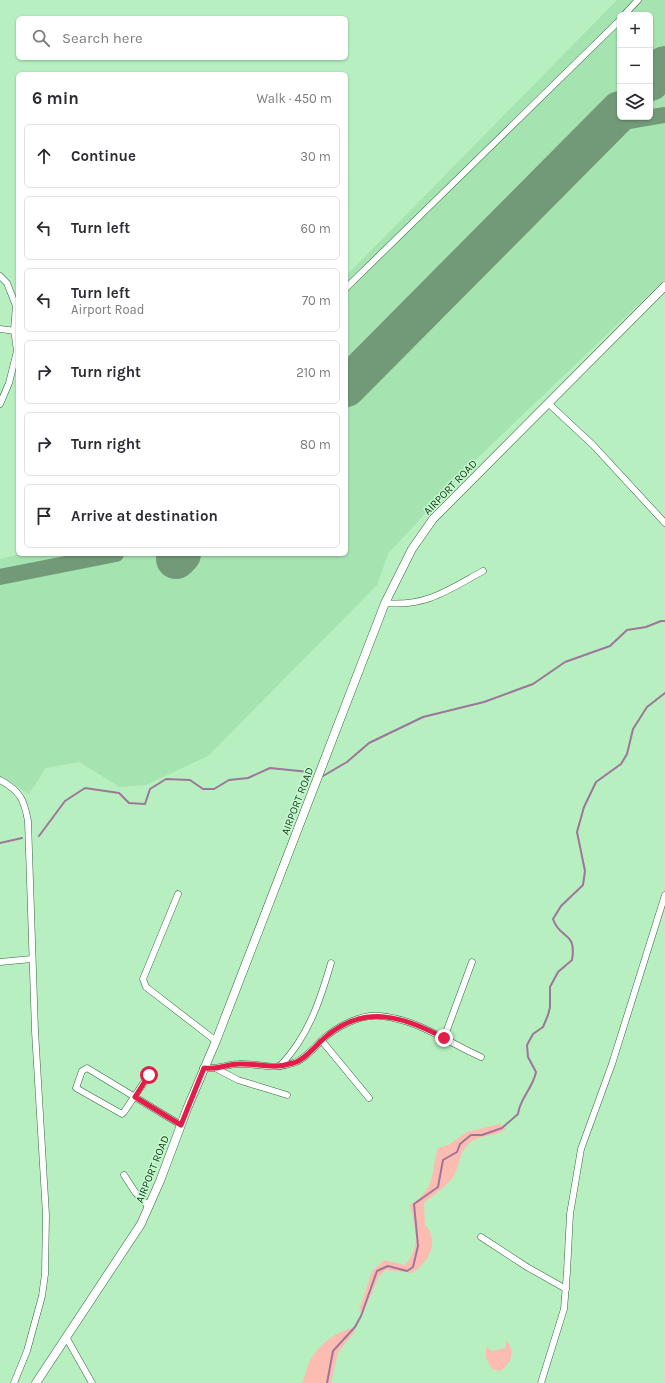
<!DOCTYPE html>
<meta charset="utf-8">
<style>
:root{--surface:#fff;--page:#f7f7f7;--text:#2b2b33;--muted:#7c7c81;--line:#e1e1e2}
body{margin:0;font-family:Karla,sans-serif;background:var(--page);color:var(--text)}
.controls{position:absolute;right:12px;top:12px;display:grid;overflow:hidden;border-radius:6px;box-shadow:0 1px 3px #0004}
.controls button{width:36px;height:36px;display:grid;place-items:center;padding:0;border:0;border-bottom:1px solid var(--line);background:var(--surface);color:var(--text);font:20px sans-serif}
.stop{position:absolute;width:12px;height:12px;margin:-9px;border:3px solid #e11d48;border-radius:50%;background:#fff}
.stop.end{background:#e11d48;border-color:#fff;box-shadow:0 1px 4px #0008}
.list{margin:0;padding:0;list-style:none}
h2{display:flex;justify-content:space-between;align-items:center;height:52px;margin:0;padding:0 16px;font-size:17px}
h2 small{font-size:13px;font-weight:400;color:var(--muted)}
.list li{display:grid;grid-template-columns:26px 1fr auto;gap:12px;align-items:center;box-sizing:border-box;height:64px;margin:0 8px 8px;padding:0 8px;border:1px solid var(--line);border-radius:6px}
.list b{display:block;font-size:15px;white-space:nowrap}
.list p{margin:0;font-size:13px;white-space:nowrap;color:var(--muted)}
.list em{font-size:13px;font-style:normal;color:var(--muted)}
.icon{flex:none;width:22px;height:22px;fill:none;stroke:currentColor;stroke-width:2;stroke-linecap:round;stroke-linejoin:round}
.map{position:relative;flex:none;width:665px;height:1383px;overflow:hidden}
.search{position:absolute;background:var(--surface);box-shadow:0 1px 3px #0004;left:16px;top:16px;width:332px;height:44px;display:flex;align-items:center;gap:10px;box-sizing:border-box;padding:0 14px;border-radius:6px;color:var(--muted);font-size:15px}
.panel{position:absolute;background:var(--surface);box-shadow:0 1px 3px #0004;left:16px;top:72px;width:332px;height:484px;border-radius:6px}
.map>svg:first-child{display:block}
.built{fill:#a5e3b1;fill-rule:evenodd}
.green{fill:#fcbcb1}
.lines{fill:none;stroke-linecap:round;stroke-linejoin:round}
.stream{stroke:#9d7699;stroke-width:2}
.taxiway{stroke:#729a78;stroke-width:16}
.runway{stroke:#729a78;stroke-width:40}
.minor-casing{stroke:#32663f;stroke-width:7}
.tertiary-casing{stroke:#32663f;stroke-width:9}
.minor{stroke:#fff;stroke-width:6}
.tertiary{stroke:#fff;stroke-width:8}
.route{stroke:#e11d48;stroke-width:5}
.labels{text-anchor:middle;stroke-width:3;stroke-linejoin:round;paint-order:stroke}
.street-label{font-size:11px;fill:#1c3220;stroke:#c4fcce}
</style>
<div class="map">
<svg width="665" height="1383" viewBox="0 0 665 1383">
<rect width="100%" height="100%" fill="#b7efc1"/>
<path class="built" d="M617 0H665V279L467 468 388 554 377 585 208 756 146 785 120 787 79 762 46 768 29 794 0 776V559L21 554H346V276ZM620 15H650V117H620Z"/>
<g class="green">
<path d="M499 1124 506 1129C495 1137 485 1134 474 1140 455 1152 462 1169 450 1181 443 1189 432 1196 424 1203L425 1225C441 1241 428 1263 412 1273L386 1270 379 1276 364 1311 359 1310 372 1271 384 1260 405 1265C422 1246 415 1228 410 1205 437 1188 430 1174 438 1148L450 1144 467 1132Z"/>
<path d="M353 1328 355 1331 338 1353 331 1383H302C305 1377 306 1371 308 1365 315 1348 335 1331 353 1328Z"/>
<path d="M505 1340C516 1350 512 1362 501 1371L492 1369 486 1358V1347L492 1351 506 1348Z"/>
</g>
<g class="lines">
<g class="stream">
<path d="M323 776 347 762 369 743 423 717 484 702 533 684 565 662 610 646 627 630 646 627 661 621H665"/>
<path d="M39 836 65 801 85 788 119 793 129 803 145 804 150 789 166 779 190 780 203 789H214L229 780 248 778 270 768 309 772"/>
<path d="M0 843 22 838"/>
<path d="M327 1383 333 1351 355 1327 361 1316 377 1271 388 1266 407 1271 413 1267 418 1246 414 1204 438 1187 443 1160 457 1152 460 1144 471 1135H482L502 1128 518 1114C520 1098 533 1088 536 1072L528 1057 527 1045 533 1034 543 1027 548 1015 550 1007V987L558 972 572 960C577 931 560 940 553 919L561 906 583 885 585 871 577 832 584 807 596 782 621 764 627 754 633 729 647 707 665 693"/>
</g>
<g class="taxiway">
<path d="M600 132 617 123 665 115"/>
<path d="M0 577 116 554"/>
</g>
<g class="runway">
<path d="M650 81 665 66"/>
<path d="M346 387 620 111"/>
<path d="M176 559 181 554"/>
</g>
<defs>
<g id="minor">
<path d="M624 15 638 0"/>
<path d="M0 276 7 283 16 306 14 330 17 351 9 383 0 404"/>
<path d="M346 288 620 20"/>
<path d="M0 329 16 331"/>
<path d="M549 404 593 445 665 523"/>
<path d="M385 603C426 607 448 590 483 571"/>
<path d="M0 780C20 791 24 799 28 821L35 1031 46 1215 45 1274 42 1296 27 1351 14 1383"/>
<path d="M178 894 143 979 146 987 216 1041"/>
<path d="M0 962 32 959"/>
<path d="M444 1038 472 962"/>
<path d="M322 1041 369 1098"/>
<path d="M280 1066C308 1037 320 1001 331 963"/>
<path d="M203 1068C219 1070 226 1064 239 1064 260 1063 272 1071 293 1063 304 1060 314 1048 322 1040 336 1027 360 1014 380 1016 417 1019 447 1042 481 1057"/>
<path d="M217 1069 238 1080 287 1095"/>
<path d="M149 1075 124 1112 122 1114 76 1088 82 1071 87 1068 181 1125"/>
<path d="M124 1175 135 1192 148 1206"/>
<path d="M481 1237 527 1267 566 1289"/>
<path d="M66 1337 92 1383"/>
<path d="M541 1383 564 1309 567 1272 570 1214 581 1149 612 1064 665 895"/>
</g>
<path id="tertiary" d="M36 1383 141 1224 160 1181 187 1109 216 1041 385 603 412 549 433 519 665 286"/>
</defs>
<use href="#minor" class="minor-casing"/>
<use href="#tertiary" class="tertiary-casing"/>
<use href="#minor" class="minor"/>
<use href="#tertiary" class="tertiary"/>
</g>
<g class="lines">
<path class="route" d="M149 1075 135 1097 181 1125 204 1068C219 1070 226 1064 239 1064 259 1063 271 1070 293 1063 304 1060 314 1048 321 1041 361 1003 401 1015 444 1038"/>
</g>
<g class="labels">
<g class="street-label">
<text transform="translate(450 487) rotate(-46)" y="4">AIRPORT ROAD</text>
<text transform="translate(297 801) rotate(-69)" y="4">AIRPORT ROAD</text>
<text transform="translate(152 1169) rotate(-68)" y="4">AIRPORT ROAD</text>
</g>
</g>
</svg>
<div class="controls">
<button>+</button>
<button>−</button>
<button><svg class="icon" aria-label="layers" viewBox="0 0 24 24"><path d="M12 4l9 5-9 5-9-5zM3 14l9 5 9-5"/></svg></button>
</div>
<div class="stop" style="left:149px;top:1075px"></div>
<div class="stop end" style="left:444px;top:1038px"></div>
<div class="search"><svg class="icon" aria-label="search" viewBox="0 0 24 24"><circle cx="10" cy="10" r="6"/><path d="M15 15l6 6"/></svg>Search here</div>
<section class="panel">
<h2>6 min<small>Walk · 450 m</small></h2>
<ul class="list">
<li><svg class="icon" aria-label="ahead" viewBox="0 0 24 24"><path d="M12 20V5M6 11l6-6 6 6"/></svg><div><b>Continue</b></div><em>30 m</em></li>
<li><svg class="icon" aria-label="left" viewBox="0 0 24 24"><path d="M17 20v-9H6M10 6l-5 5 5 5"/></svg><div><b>Turn left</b></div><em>60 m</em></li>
<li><svg class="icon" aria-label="left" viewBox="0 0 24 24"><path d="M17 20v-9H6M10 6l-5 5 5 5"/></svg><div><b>Turn left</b><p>Airport Road</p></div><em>70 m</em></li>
<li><svg class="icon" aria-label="right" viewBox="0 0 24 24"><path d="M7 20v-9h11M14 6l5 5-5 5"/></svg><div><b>Turn right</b></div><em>210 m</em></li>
<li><svg class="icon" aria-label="right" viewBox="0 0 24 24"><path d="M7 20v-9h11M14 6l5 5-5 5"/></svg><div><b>Turn right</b></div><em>80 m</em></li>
<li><svg class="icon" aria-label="arrive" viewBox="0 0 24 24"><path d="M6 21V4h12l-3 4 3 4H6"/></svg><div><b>Arrive at destination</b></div></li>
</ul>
</section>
</div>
